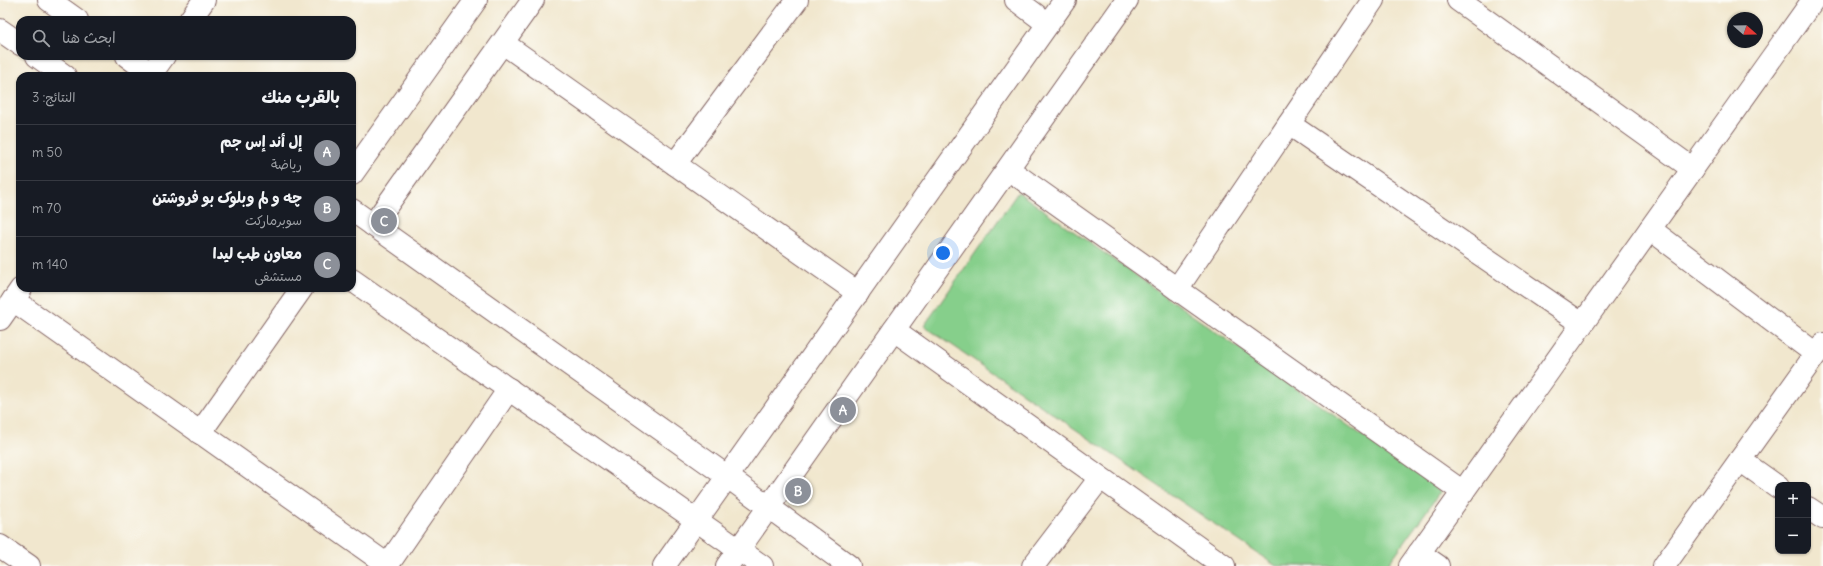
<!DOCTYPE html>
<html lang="ar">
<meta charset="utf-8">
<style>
:root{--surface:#171b24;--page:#242831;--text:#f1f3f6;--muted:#9ea1a6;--line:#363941;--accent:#8c9099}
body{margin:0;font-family:Delius,"Playpen Sans Arabic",sans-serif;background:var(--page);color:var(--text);direction:rtl}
.controls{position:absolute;right:12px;bottom:12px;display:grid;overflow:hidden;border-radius:8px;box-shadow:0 1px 3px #0004}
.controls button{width:36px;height:36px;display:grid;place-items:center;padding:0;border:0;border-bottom:1px solid var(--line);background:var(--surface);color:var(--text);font:20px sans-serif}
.compass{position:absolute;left:1727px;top:12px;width:36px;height:36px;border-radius:50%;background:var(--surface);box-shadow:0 1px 3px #0004;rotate:110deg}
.you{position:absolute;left:943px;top:253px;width:14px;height:14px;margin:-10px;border:3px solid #fff;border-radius:50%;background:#1a73e8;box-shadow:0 0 0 6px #1a73e833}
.badge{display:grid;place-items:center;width:26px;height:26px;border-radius:50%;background:var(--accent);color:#fff;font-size:13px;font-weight:700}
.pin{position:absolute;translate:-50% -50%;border:2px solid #fff;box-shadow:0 1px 4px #0006}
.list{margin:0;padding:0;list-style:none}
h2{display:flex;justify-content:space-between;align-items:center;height:52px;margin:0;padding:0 16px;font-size:17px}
h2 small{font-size:13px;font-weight:400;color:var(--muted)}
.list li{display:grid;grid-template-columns:26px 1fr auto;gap:12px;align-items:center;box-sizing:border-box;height:56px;padding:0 16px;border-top:1px solid var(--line)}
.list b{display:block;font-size:15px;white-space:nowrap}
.list p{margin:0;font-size:13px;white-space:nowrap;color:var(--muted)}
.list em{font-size:13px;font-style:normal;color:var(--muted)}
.icon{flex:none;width:22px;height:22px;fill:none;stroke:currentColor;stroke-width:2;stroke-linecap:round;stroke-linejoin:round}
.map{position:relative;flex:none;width:1823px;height:566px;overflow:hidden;direction:ltr}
.search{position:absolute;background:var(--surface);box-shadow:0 1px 3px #0004;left:16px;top:16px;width:340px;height:44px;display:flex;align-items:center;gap:10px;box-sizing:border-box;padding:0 14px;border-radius:12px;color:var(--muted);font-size:15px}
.panel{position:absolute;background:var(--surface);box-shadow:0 1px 3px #0004;left:16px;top:72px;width:340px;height:220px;border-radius:12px;direction:rtl}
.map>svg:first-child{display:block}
.green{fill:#86cf8b;stroke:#68775b}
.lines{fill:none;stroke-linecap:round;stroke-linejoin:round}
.minor-casing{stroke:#846564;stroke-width:24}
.minor{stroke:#fff;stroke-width:22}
</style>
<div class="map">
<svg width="1823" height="566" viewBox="0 0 1823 566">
<rect width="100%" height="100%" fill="#fdfcf7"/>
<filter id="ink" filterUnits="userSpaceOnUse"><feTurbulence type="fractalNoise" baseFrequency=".025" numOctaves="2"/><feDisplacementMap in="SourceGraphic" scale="8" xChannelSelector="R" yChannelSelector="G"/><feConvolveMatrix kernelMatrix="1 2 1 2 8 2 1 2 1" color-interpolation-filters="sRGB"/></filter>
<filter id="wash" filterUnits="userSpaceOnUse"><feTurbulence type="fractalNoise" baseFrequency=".012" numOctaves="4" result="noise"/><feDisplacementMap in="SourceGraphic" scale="16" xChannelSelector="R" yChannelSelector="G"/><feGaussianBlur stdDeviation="0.9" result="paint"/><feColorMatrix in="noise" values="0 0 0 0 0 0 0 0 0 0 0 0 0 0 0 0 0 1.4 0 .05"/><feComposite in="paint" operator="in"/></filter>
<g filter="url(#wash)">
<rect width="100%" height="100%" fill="#f1e7ce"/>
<path class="green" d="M1018 192 1441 491 1387 566H1276L924 326Z"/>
</g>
<g filter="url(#ink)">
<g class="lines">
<defs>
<g id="minor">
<path d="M49 0 77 20"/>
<path d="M1016 0 1048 24"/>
<path d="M1458 0 1693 169"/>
<path d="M190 20 204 0"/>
<path d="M0 30 20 44"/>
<path d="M503 43 858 293"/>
<path d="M37 56 65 76"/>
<path d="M127 56 154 76"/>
<path d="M151 74 164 56"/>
<path d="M1289 124 1582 324"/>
<path d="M675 164 797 0"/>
<path d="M1008 169 1463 492"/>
<path d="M352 174 476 0"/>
<path d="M352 210 728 477 849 566"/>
<path d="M373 225 533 0"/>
<path d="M1650 229 1816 354"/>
<path d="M352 280 762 566"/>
<path d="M1177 289 1373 0"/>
<path d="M13 300 389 566"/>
<path d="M0 319 21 289"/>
<path d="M894 330 1224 566"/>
<path d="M200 433 302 288"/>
<path d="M1740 460 1778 487"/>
<path d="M1808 508 1823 518"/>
<path d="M0 546 29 566"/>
<path d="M1419 553 1438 566"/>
<path d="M387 566 509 389"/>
<path d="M664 566 1065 0"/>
<path d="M727 566 1127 0"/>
<path d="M1033 566 1100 478"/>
<path d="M1410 566 1813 0"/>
<path d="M1664 566 1823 344"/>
</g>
</defs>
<use href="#minor" class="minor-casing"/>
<use href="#minor" class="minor"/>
</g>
</g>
</svg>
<div class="controls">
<button>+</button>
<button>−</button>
</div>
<svg class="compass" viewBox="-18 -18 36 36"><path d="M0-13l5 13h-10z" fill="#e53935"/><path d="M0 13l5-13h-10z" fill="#9ea1a6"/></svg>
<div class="you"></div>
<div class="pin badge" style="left:843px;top:410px">A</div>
<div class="pin badge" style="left:798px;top:491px">B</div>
<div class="pin badge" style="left:384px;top:221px">C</div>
<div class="search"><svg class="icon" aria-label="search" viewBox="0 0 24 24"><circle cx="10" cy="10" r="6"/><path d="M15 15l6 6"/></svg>ابحث هنا</div>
<section class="panel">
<h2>بالقرب منك<small>النتائج: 3</small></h2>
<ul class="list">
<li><span class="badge">A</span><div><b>إل أند إس جم</b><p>رياضة</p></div><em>50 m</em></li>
<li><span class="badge">B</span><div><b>چه و لم وبلوک بو فروشتن</b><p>سوبرماركت</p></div><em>70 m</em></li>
<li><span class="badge">C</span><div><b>معاون طب لیدا</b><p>مستشفى</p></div><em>140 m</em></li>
</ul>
</section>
</div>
